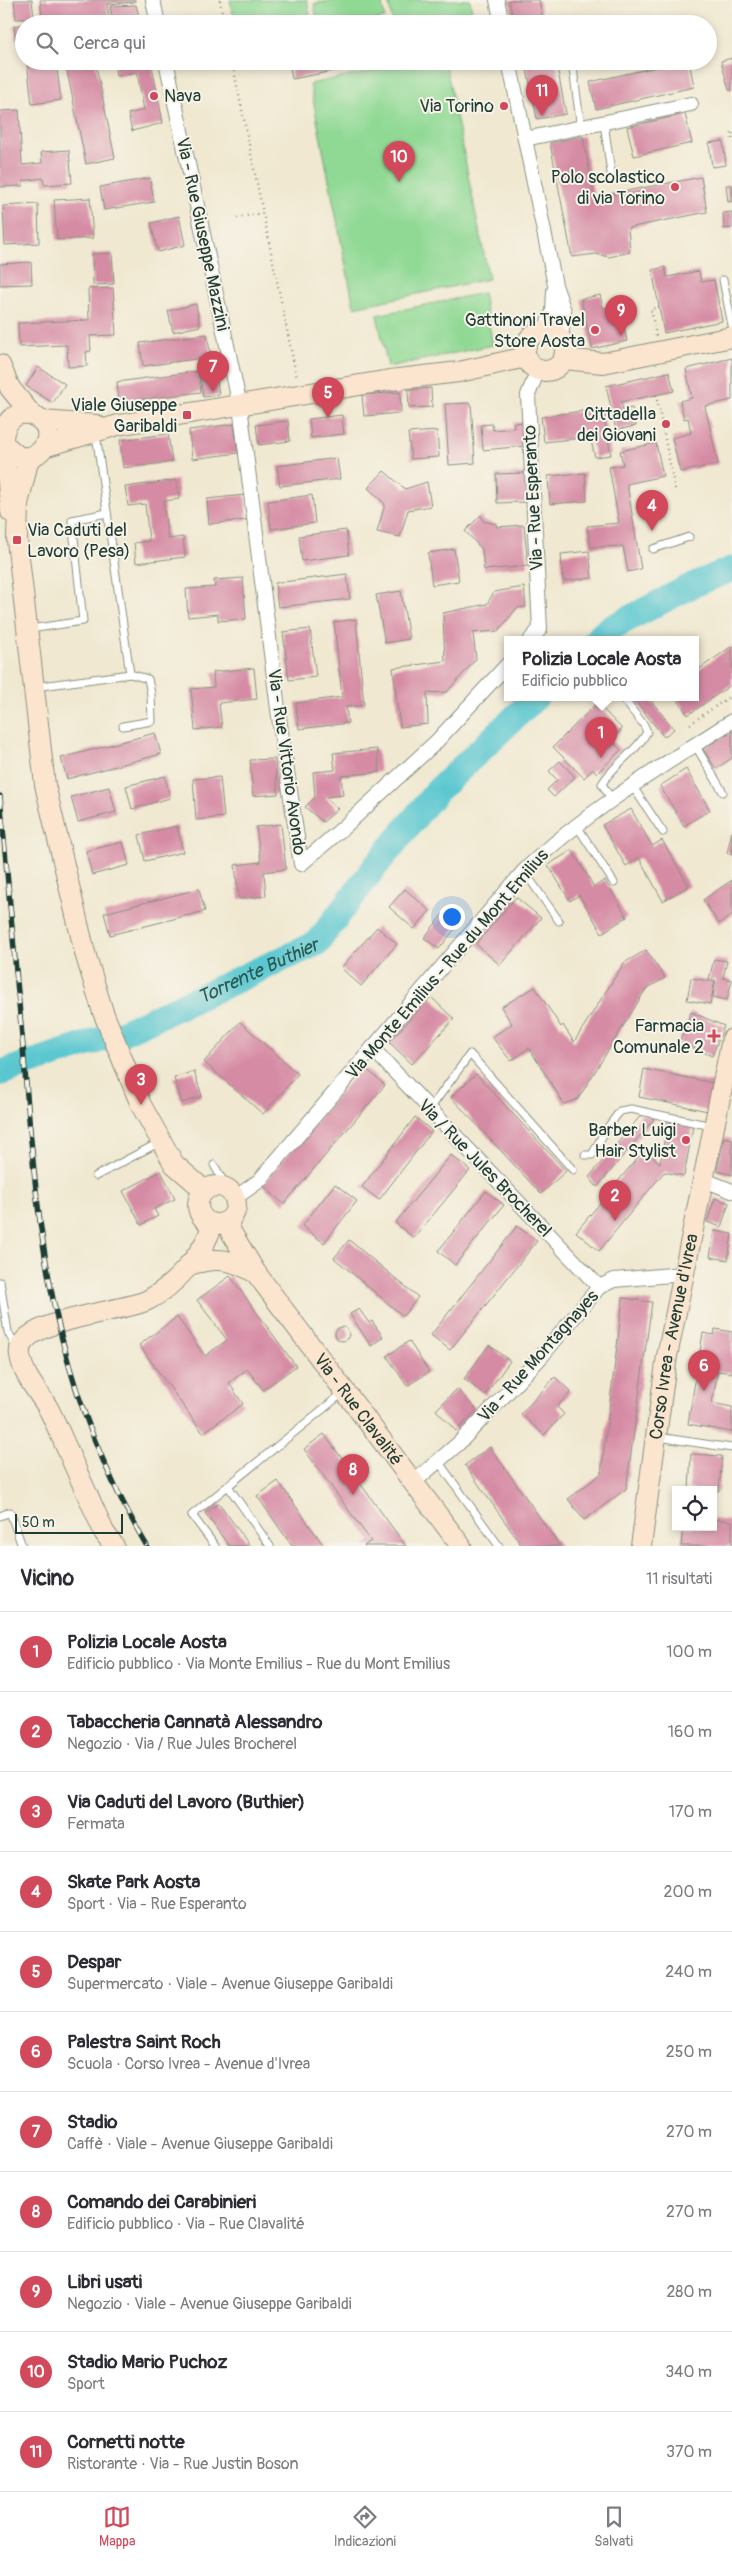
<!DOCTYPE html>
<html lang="it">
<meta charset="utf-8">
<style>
:root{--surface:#fff;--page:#f2f2f3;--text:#2b2b33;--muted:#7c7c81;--line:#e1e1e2;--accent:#d1495b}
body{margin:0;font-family:Pangolin,sans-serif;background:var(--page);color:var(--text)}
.controls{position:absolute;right:15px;bottom:15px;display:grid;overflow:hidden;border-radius:0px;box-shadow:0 2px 8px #0003}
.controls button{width:45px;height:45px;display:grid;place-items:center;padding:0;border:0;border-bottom:1px solid var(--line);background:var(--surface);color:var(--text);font:25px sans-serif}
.scale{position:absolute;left:15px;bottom:12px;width:108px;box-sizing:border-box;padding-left:5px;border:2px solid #1f3d34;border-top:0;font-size:14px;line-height:18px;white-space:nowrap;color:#1f3d34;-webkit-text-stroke:4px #f7f3e8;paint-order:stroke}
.you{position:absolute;left:451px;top:916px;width:18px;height:18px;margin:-12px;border:4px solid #fff;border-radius:50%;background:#1a73e8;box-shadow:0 0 0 8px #1a73e833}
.badge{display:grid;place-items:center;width:32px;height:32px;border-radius:50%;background:var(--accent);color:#fff;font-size:16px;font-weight:700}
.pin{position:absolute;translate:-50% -41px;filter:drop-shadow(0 1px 2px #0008)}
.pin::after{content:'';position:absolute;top:26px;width:18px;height:15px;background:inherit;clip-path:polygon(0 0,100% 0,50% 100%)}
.popup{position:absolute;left:504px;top:636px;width:195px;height:65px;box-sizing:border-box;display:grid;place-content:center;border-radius:0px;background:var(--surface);filter:drop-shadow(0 1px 4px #0005);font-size:16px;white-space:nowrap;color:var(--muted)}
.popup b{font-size:19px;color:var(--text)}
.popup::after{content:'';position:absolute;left:50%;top:100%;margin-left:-10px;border:10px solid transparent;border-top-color:var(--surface)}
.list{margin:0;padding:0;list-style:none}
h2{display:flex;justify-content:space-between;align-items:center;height:65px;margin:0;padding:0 20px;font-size:21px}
h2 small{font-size:16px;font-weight:400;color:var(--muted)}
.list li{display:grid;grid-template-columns:32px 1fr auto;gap:15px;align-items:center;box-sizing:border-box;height:80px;padding:0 20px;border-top:1px solid var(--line)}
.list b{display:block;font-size:19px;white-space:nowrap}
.list p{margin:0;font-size:16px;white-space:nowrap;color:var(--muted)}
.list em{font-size:16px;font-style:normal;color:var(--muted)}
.icon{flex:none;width:28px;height:28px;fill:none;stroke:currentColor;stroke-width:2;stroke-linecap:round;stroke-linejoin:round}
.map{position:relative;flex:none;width:732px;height:1546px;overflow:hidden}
.search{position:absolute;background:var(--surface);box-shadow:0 2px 8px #0003;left:15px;right:15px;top:15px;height:55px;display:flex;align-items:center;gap:12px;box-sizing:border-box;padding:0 18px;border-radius:28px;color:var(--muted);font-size:19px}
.sheet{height:945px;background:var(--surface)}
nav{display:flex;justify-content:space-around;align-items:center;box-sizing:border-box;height:70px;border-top:1px solid var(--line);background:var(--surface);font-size:14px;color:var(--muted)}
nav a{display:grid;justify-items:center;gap:2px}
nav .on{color:var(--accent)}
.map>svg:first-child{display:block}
.green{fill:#90d994;stroke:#588b64}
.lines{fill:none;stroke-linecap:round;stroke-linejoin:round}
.river{stroke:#5ac7d0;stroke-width:26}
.building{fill:#d68ba4}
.lane-casing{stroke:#889282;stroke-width:9}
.street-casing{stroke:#889282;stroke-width:16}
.secondary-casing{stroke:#889282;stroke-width:22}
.path{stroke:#889282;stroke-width:2.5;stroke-dasharray:1 4;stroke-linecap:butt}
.lane{stroke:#fff;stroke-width:7}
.street{stroke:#fff;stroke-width:14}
.secondary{stroke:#fce5cf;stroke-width:20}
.rail-casing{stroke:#1f3d34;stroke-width:5.5}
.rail{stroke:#f7f3e8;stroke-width:4;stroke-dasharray:11;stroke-linecap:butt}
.poi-dot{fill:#d1495b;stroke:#f7f3e8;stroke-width:2}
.labels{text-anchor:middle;stroke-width:4;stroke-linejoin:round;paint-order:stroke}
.poi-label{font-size:18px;fill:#1f3d34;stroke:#f7f3e8;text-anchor:end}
.street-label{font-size:18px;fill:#1f3d34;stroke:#f7f3e8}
.water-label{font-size:19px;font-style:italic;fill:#2b5953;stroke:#f7f3e8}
</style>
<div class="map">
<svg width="732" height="1546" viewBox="0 0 732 1546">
<rect width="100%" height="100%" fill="#f7f3e8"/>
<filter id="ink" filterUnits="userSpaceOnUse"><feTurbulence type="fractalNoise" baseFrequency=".02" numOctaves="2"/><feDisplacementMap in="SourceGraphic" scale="10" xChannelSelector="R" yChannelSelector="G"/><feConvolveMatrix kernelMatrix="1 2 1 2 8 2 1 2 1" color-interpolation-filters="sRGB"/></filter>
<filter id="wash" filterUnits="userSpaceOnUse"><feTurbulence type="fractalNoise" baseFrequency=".0096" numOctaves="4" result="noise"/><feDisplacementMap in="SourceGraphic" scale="20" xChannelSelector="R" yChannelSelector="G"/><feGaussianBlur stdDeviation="1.12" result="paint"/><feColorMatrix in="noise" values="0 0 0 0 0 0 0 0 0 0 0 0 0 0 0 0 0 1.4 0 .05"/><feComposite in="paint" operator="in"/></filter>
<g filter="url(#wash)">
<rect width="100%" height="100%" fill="#f0e8d0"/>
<g class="green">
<path d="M230 0H307L311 21 299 24H235Z"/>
<path d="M334 0H381L385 18 357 24H318L314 4Z"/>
<path d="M388 0H470L474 24H393Z"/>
<path d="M422 61H445L489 279 354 307 310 84Z"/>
<path d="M483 293 493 345 388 367 377 315Z"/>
</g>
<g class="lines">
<g class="river">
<path d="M597 639 607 630 693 585 732 569"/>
<path id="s1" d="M0 1073 124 1032 317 943 374 868 436 792 536 697"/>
</g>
</g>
<g id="blocks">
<g class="building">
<path d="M14 0H32L34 18 16 19Z"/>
<path d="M40 0H135V2L107 4 110 24H43Z"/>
<path d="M509 0H539L544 24H514Z"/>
<path d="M136 5 141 24H113L110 6Z"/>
<path d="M24 24V39L16 40 14 26Z"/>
<path d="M732 58V90H729L721 61Z"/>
<path d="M27 61H56L61 100 32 104Z"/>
<path d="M65 61H95L115 158 86 164Z"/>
<path d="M114 61H151L163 123 132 131 128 114 144 110 137 72 116 76Z"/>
<path d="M289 61H380V62L292 79Z"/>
<path d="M542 61H556L566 114 537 119 526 64Z"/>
<path d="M656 61H689L694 87 596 109 590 82 657 67Z"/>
<path d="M19 110 22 165 42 163 41 152 69 150 72 183 44 185 43 178 23 181V186L0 187V111Z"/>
<path d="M685 114 692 143 634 156 627 127Z"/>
<path d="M583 136 594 197 701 177 707 212 628 228 630 252 609 257 596 254 572 257 550 143Z"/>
<path d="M723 141 726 165 712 167 709 143Z"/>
<path d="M150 178 154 202 104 210 100 187Z"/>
<path d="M726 185H732V201L728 202Z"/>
<path d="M90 198 93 238 57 240 54 200Z"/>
<path d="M38 204 39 243 5 245 3 206Z"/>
<path d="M732 212V228L724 229 723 213Z"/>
<path d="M179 216 185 245 158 252 151 223Z"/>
<path d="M112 253 114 284 93 285 92 254Z"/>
<path d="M31 262 32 284 0 285V264Z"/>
<path d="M665 267 667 277 699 271 701 282 714 280 722 321 664 333 652 270Z"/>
<path d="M113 288 116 335 90 336 91 351 86 352 87 366 68 367 67 345 19 347 18 323 89 320 88 289Z"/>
<path d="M600 295 603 308 619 305 627 341 592 349 581 299Z"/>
<path d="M196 304 200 326 173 332 168 311Z"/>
<path d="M207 334 211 357 143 366 140 343Z"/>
<path d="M732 358V400L705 406 718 464 680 472 672 438 691 433 688 418 684 419 680 401 692 398 686 369Z"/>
<path d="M215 365 219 395 203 397 199 367Z"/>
<path d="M38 367 65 384 53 403 26 386Z"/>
<path d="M198 371 201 392 119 402 117 382Z"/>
<path d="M669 372 674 391 621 402 623 410 632 408 636 426 616 430 606 386Z"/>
<path d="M431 388 432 407 409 408 408 390Z"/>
<path d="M400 392 401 413 364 416 362 395Z"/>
<path d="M471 403 475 463 449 465 445 404Z"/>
<path d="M602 408 611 455 595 457 590 437 544 442 541 417Z"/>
<path d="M342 415 344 434 311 438 309 419Z"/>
<path d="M288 421 290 441 259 445 256 425Z"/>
<path d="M524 422 526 446 483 450 481 425 492 424 493 430 514 428 513 423Z"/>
<path d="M234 424 238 453 192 459 189 430Z"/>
<path d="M437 431 439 457 411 459 408 433Z"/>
<path d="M168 434 172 462 123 468 120 440Z"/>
<path d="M656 443 663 476 627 484 641 569 628 572 623 546 591 547 587 526 619 523 609 467 623 465 620 451Z"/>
<path d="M337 458 340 479 280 486 277 466Z"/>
<path d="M384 471 405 489 427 482 431 506 408 510 400 537 377 532 385 504 368 488Z"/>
<path d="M525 473 527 502 497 503 496 474Z"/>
<path d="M585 473 587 501 550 504 548 476Z"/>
<path d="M177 480 179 499 163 501 168 539 183 537 185 557 136 563 134 543 149 541 145 504 128 506 125 487Z"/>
<path d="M245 495 247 520 209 524 207 499Z"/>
<path d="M312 495 315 523 271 529 268 501Z"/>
<path d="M481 515 483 521 496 524 497 527 524 525 528 566 484 570 482 549 465 531Z"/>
<path d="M346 530 349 555 302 561 299 536Z"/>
<path d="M454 549 459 581 432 585 428 553Z"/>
<path d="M589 551 592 578 563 581 561 554Z"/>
<path d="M347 574 350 599 278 607 275 583Z"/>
<path d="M243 578 246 619 218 621V614L188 617 186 589 215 587 214 580Z"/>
<path d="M524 587 526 607 517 608 498 631 473 633 476 659 447 692 427 693 428 724 400 727 393 668 445 661 443 613 487 604 494 592Z"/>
<path d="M401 591 409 639 385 643 376 595Z"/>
<path d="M356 619 364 705 346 707 348 723 299 729 296 703 342 697 334 622Z"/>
<path d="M310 629 316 677 289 680 283 632Z"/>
<path d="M732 646V684L688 715 676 697H695V672Z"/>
<path d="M254 668 257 699 219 703 222 727 195 730 191 689 214 687 213 672Z"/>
<path d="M632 697H648L674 729 664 737Z"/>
<path d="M597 703 622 729 611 740 621 750 597 773 593 769 584 778 553 747Z"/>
<path d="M732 731V758L716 769 703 749Z"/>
<path d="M155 733 161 754 67 779 61 758Z"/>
<path d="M377 749 380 772 341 776 343 795 325 797 338 809 323 822 305 807 315 797 313 772 335 770 333 753Z"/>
<path d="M275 759 278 794 253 796 250 760Z"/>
<path d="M560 761 575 777 554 797 547 790 557 780 549 771Z"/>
<path d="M686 769 710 810 684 826 660 786Z"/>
<path d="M165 776 170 798 132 809 126 786Z"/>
<path d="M220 777 224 817 196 820 193 779Z"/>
<path d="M109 787 116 812 78 822 71 797Z"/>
<path d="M631 809 652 846 662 840 689 886 663 901 639 858 626 866 602 825Z"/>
<path d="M281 824 286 869 264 872 266 896 239 899 235 865 261 862 256 827Z"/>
<path d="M177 826 183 852 145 861 139 835Z"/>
<path d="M732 832V854L727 853Z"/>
<path d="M123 842 129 865 92 875 86 851Z"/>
<path d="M572 850 594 887 605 880 627 917 602 933 579 895 570 901 548 865Z"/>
<path d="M732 880V915L719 924 703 900Z"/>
<path d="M199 889 205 911 110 935 104 913Z"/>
<path d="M405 889 430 911 414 929 389 907Z"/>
<path d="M516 897 541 918 500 965 476 944Z"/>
<path d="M443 914 458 925 439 949 424 938Z"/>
<path d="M377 927 397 944 361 986 341 968Z"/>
<path d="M646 950 665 978 646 989 578 1099 564 1104 529 1048 511 1061 492 1037 512 1024 501 1007 535 987 561 1027 563 1025 574 1042 624 963Z"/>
<path d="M714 959 727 961 723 978 732 980 727 1000 713 997 715 980 709 979Z"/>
<path d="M691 978 715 982 710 1004 687 1000Z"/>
<path d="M431 997 454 1019 412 1064 389 1042Z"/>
<path d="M691 1012 724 1026 712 1056 679 1042Z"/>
<path d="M240 1022 298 1074 263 1114 204 1062Z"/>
<path d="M363 1066 385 1085 284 1204 262 1185Z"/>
<path d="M644 1069 714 1083 708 1111 639 1097Z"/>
<path d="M194 1071 202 1096 182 1103 174 1078Z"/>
<path d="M476 1074 566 1171 541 1194 451 1097Z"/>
<path d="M642 1114 654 1119 597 1187 589 1177Z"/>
<path d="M415 1117 432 1131 379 1200 362 1187Z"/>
<path d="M668 1121 693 1126 684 1176 664 1172 599 1251 576 1232 644 1150 660 1163Z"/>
<path d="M724 1137 732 1139V1175L717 1171Z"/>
<path d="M451 1155 470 1170 414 1238 395 1223Z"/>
<path d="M161 1171 175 1199 154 1209 158 1216 141 1225 123 1191Z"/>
<path d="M335 1184 357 1201 324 1243 302 1226Z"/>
<path d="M486 1191 504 1205 455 1265 438 1251Z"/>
<path d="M715 1198 729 1203 721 1227 707 1222Z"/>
<path d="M517 1226 537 1241 450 1350 431 1335Z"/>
<path d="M714 1231 732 1234 728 1260 710 1257Z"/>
<path d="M349 1240 418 1297 403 1316 334 1258Z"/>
<path d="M230 1276 296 1366 263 1390 247 1369 229 1383 243 1404 203 1433 139 1345 177 1317 205 1356 227 1340 197 1300Z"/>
<path d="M623 1298 652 1302 626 1489 584 1520 568 1499 601 1474Z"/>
<path d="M359 1309 369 1323 372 1321 383 1337 371 1346 350 1314Z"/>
<circle cx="342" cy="1334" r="7"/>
<path d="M715 1329 732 1332V1373L718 1371 712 1403 732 1407V1432L688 1424 703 1333 714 1335Z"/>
<path d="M409 1341 429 1372 407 1386 387 1356Z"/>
<path d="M489 1345 510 1361 485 1395 464 1379Z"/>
<path d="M555 1377 571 1392 557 1407 564 1414 544 1435 521 1414Z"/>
<path d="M457 1389 477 1410 456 1431 436 1410Z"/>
<path d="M324 1434 406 1546H364L371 1541 304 1449Z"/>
<path d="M490 1447 560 1546H522L465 1465Z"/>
<path d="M691 1454 722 1456 719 1491 689 1489Z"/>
<path d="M278 1481 324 1546H292L257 1496Z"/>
<path d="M219 1503 250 1546H229L205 1513Z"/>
<path d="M713 1519 732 1521V1546H681L683 1527H713Z"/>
</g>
</g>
</g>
<g filter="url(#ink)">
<use href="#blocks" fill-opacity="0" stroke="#889282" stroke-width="1"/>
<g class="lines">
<defs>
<g id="lane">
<path d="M572 61 581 128"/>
<path d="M604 123 612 180"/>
<path d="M723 280 732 325"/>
<path d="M653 549 689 537"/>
<path d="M30 629 83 621 72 520 107 513"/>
<path d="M34 687 130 674 96 434"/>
<path d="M123 726 152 721 151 694 148 679 130 674"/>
<path d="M695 745 723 792"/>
<path d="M633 787 663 832"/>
<path d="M612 800 602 784C613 764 636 753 647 732L644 725 624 700"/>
<path d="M577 826 614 883"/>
<path d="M524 871 559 921"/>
<path d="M429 1110 470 1054 573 1170"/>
<path d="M585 1155H592L605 1131 620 1111 631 1109 712 1126"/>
<path d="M214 1165 222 1179 221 1186"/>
<path d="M96 1176 160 1142"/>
<path d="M0 1282 8 1332 17 1349"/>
<path d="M658 1437 732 1448"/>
<path d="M438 1461 499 1546"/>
<path d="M228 1486 270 1546"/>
<path d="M0 1516 10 1512 22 1546"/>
<path d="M215 1546 192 1515 344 1392"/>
</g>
<g id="street">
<path d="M153 0 158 24"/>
<path d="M497 0 502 24"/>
<path d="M166 61 240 406 280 725 301 864 344 827 436 742 507 665"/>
<path d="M509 61 555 285 564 311 561 338"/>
<path d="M525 139 691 104"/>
<path d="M544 331 553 312 554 291"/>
<path d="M531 639 540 629 528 395 538 370"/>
<path d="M372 1048 599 1287"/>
<path d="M702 1179 732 1191"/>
<path d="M235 1198 259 1181 524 871C585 812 661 767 732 721"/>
<path d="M414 1482 459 1443 541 1357 599 1287 614 1280 683 1274"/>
</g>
<g id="secondary">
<circle cx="545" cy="351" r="20"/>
<path d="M564 359 603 363 732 337"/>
<path d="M0 365 10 388 32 415"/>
<path d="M42 421 96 425"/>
<path d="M5 445 19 457C28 458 37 457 43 448 63 419 9 394 3 437L11 512"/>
<path d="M44 447 118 425 390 380 459 372 526 357"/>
<path d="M29 458 18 504 17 540 45 785 85 953 103 1012 141 1105 174 1164 204 1190"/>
<circle cx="217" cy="1205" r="19"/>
<path id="s2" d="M228 1221 231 1232 256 1273 461 1546"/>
<path d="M189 1265C217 1256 231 1259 256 1273"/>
<path d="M114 1546 104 1532C92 1504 79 1477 67 1449 61 1436 55 1421 48 1408 38 1391 23 1376 20 1355 14 1319 123 1313 148 1300 173 1287 206 1252 212 1224"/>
<path id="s3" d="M641 1546 667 1356 732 1039"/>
</g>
</defs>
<use href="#lane" class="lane-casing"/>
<use href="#street" class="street-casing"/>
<use href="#secondary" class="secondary-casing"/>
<g class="path">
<path d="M220 0 224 24"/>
<path d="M232 61 297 379"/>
<path d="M732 133V139"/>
<path d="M237 218 262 213"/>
<path d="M656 336 651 309 659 307"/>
<path d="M656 395 675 489"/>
<path d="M690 724 732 695"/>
</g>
<use href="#lane" class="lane"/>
<use href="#street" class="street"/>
<use href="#secondary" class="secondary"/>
<defs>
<path id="rail" d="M0 796C8 880 15 964 23 1047 31 1144 38 1244 62 1339 80 1411 109 1482 147 1546"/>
</defs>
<use href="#rail" class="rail-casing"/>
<use href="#rail" class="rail"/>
</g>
</g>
<g class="poi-dot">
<circle cx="154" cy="96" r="5"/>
<circle cx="504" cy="106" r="5"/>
<circle cx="675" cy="187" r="5"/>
<circle cx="595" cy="330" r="5"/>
<rect x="182" y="410" width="10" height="10" rx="2.5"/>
<circle cx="666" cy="424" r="5"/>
<rect x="12" y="535" width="10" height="10" rx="2.5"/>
<path d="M711.5 1028.5h5v5h5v5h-5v5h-5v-5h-5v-5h5z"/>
<circle cx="686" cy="1140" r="5"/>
</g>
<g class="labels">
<g class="poi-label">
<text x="164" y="102" text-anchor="start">Nava</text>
<text x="494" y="112">Via Torino</text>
<text x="665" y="183">Polo scolastico<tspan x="665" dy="21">di via Torino</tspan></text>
<text x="585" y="326">Gattinoni Travel<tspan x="585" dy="21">Store Aosta</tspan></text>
<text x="177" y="411">Viale Giuseppe<tspan x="177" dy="21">Garibaldi</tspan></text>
<text x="656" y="420">Cittadella<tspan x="656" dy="21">dei Giovani</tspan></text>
<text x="27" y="536" text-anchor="start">Via Caduti del<tspan x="27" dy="21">Lavoro (Pesa)</tspan></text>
<text x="704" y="1032">Farmacia<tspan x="704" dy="21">Comunale 2</tspan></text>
<text x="676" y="1136">Barber Luigi<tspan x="676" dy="21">Hair Stylist</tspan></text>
</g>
<g class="street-label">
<text transform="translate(203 234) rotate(78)" y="6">Via - Rue Giuseppe Mazzini</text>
<text transform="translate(533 498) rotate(-93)" y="6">Via - Rue Esperanto</text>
<text transform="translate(287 762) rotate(82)" y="6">Via - Rue Vittorio Avondo</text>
<text transform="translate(447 964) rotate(-49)" y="6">Via Monte Emilius - Rue du Mont Emilius</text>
<text transform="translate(485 1168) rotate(46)" y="6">Via / Rue Jules Brocherel</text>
<text dy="6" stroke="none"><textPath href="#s3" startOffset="212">Corso Ivrea - Avenue d'Ivrea</textPath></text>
<text transform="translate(538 1356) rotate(-48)" y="6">Via - Rue Montagnayes</text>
<text dy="6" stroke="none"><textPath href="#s2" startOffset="230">Via - Rue Clavalité</textPath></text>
</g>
<g class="water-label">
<text dy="7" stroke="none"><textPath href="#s1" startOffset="278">Torrente Buthier</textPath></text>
</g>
</g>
</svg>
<div class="controls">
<button><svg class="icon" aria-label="locate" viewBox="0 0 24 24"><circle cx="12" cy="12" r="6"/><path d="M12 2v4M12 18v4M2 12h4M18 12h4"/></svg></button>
</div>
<div class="scale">50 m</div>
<div class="you"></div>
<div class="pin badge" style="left:601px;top:758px">1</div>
<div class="popup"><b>Polizia Locale Aosta</b>Edificio pubblico</div>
<div class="pin badge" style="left:615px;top:1221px">2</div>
<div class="pin badge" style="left:141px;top:1105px">3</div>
<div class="pin badge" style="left:652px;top:531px">4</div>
<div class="pin badge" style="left:328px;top:418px">5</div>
<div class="pin badge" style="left:704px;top:1391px">6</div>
<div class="pin badge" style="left:213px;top:392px">7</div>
<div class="pin badge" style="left:353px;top:1495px">8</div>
<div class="pin badge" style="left:621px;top:336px">9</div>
<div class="pin badge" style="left:399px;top:182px">10</div>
<div class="pin badge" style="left:542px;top:116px">11</div>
<div class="search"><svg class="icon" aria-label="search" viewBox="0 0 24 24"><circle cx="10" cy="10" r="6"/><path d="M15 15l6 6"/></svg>Cerca qui</div>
</div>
<section class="sheet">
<h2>Vicino<small>11 risultati</small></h2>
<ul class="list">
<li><span class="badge">1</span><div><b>Polizia Locale Aosta</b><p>Edificio pubblico · Via Monte Emilius - Rue du Mont Emilius</p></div><em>100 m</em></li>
<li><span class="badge">2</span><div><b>Tabaccheria Cannatà Alessandro</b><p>Negozio · Via / Rue Jules Brocherel</p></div><em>160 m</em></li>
<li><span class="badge">3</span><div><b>Via Caduti del Lavoro (Buthier)</b><p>Fermata</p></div><em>170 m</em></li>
<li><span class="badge">4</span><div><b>Skate Park Aosta</b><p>Sport · Via - Rue Esperanto</p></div><em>200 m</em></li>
<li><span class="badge">5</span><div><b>Despar</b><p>Supermercato · Viale - Avenue Giuseppe Garibaldi</p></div><em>240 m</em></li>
<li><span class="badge">6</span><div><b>Palestra Saint Roch</b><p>Scuola · Corso Ivrea - Avenue d'Ivrea</p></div><em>250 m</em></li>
<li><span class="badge">7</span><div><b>Stadio</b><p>Caffè · Viale - Avenue Giuseppe Garibaldi</p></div><em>270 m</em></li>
<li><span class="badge">8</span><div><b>Comando dei Carabinieri</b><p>Edificio pubblico · Via - Rue Clavalité</p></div><em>270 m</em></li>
<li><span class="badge">9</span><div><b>Libri usati</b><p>Negozio · Viale - Avenue Giuseppe Garibaldi</p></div><em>280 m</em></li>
<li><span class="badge">10</span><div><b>Stadio Mario Puchoz</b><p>Sport</p></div><em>340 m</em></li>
<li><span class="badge">11</span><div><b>Cornetti notte</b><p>Ristorante · Via - Rue Justin Boson</p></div><em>370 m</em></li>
</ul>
</section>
<nav>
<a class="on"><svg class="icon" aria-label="map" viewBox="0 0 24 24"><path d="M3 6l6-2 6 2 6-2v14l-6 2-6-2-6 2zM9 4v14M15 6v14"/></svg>Mappa</a>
<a><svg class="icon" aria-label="directions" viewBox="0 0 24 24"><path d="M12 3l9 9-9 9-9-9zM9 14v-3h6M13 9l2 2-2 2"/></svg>Indicazioni</a>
<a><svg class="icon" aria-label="saved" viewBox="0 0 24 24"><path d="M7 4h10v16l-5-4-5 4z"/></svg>Salvati</a>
</nav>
